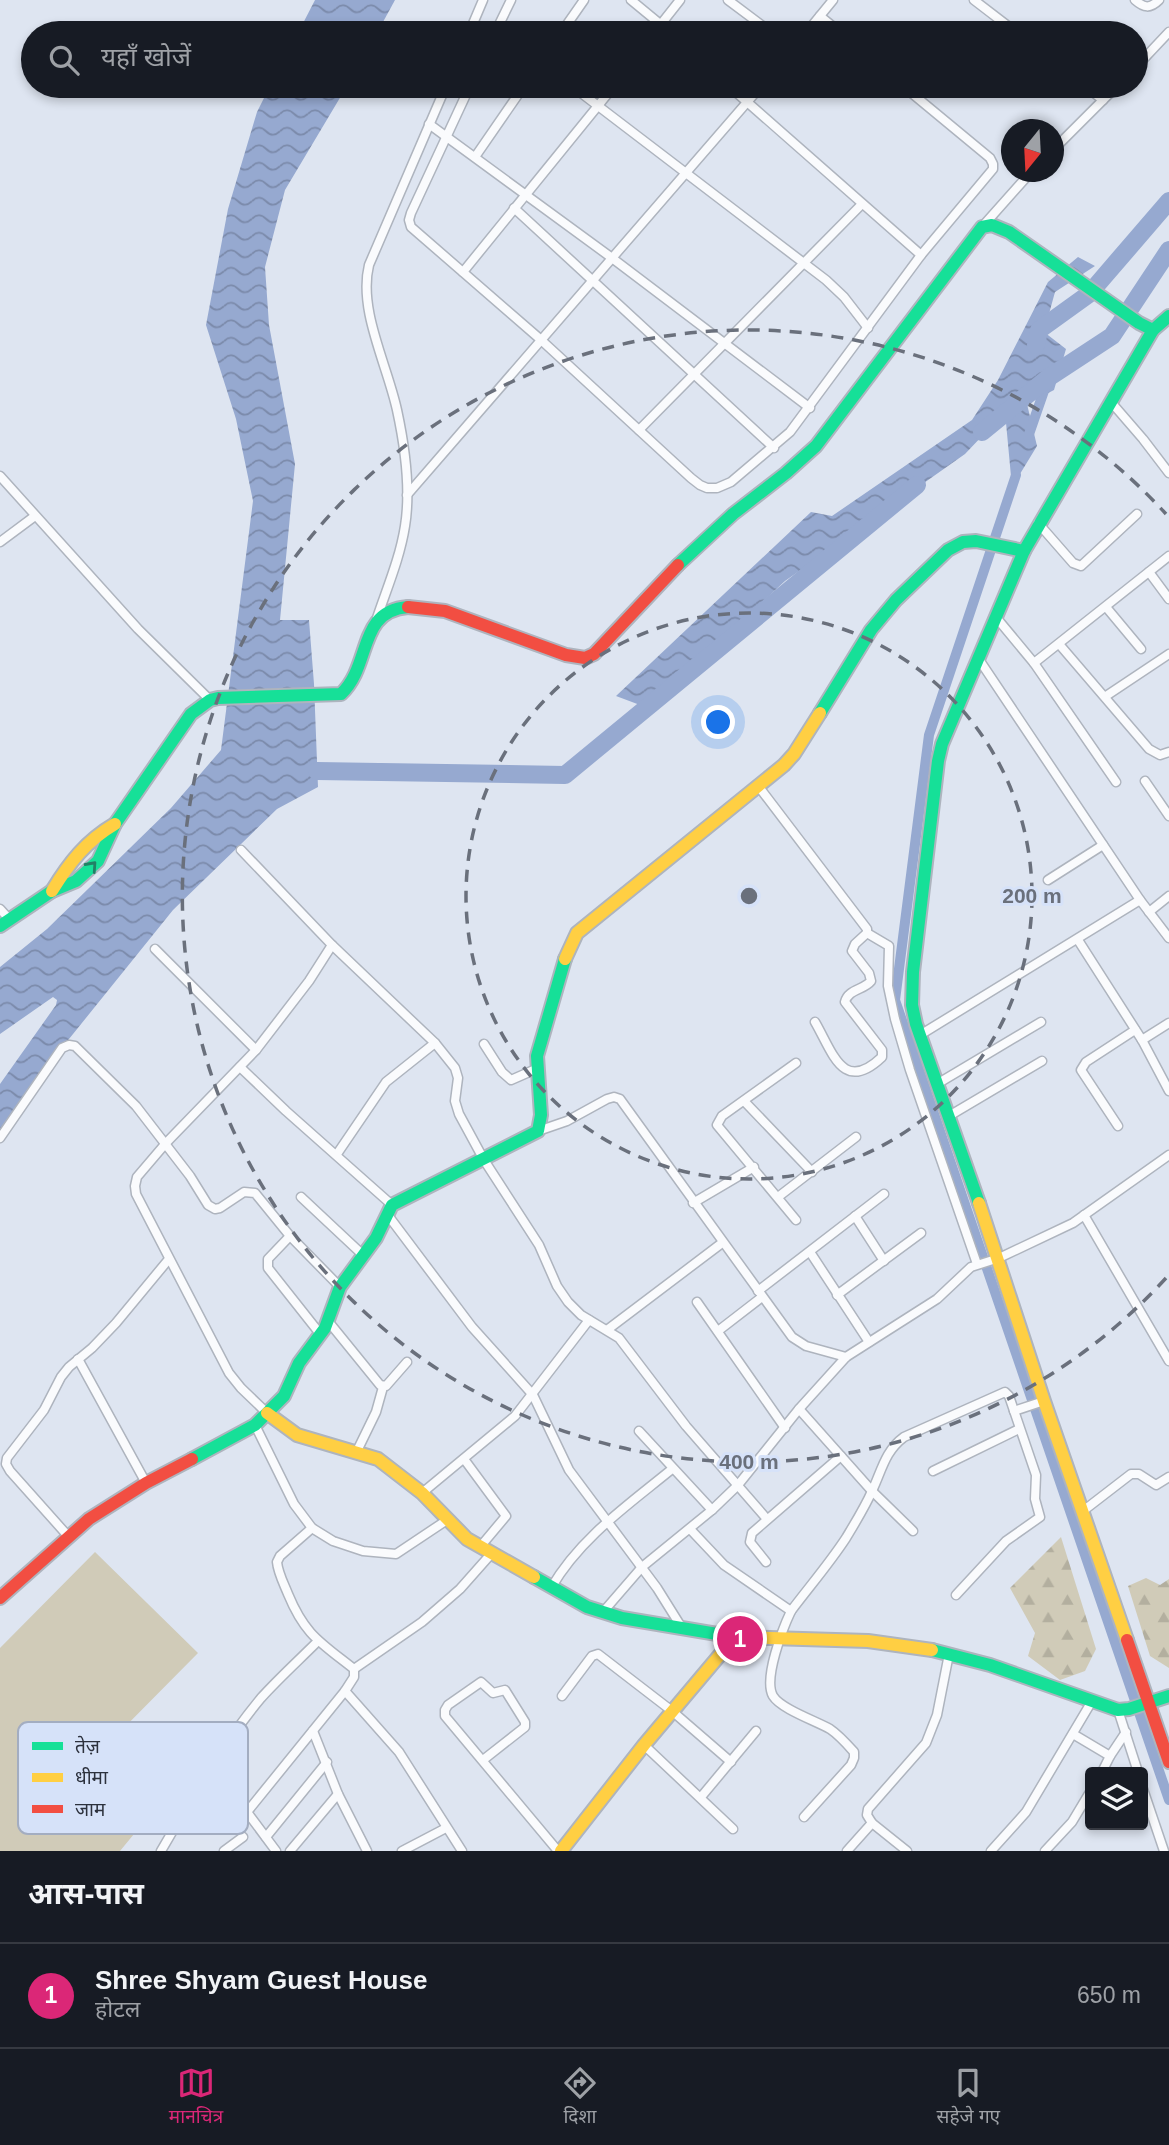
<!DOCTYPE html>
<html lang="hi">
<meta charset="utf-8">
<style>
:root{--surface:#171b24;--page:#242831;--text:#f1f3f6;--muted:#9ea1a6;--line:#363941;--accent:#db2777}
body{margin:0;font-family:Arial,"Noto Sans Devanagari",sans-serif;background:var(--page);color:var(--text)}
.controls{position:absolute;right:21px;bottom:21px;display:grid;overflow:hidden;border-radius:7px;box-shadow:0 4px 10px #0003}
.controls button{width:63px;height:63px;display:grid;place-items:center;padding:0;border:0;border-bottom:2px solid var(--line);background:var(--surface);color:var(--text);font:35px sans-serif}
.compass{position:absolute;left:1001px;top:119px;width:63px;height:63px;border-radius:50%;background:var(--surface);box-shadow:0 4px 10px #0003;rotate:198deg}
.you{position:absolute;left:719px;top:723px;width:24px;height:24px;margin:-18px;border:5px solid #fff;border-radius:50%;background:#1a73e8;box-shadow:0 0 0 10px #1a73e833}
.badge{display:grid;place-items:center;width:46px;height:46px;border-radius:50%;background:var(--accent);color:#fff;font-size:23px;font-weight:700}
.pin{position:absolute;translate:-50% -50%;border:4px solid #fff;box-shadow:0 2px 7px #0006}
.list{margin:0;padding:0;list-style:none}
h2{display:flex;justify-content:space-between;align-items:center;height:91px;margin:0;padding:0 28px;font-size:30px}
h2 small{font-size:23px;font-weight:400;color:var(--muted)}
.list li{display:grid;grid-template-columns:46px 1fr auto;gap:21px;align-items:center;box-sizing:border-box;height:105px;padding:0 28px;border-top:2px solid var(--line)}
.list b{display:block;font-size:26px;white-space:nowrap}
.list p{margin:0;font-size:23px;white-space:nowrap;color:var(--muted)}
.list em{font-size:23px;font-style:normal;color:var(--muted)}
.icon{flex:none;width:38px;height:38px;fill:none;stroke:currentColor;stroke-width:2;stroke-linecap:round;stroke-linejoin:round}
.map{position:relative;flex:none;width:1169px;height:1851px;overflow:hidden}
.search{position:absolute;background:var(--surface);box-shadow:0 4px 10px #0003;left:21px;right:21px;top:21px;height:77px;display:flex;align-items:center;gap:18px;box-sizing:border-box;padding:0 24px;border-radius:38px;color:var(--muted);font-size:26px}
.sheet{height:196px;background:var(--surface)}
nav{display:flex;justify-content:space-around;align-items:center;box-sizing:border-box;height:98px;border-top:2px solid var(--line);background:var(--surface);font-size:19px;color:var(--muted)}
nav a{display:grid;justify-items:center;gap:4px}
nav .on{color:var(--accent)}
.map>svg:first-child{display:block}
.green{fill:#d0cbb8}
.forest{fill:url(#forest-firs)}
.water{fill:url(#water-waves)}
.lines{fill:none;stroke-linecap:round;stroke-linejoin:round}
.canal{stroke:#96a9d0;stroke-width:10}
.river{stroke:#96a9d0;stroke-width:18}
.street-casing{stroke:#aeb4be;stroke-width:11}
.fast-casing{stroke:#aeb4be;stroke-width:16}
.slow-casing{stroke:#aeb4be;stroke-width:16}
.jam-casing{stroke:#aeb4be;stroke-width:16}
.street{stroke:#fafbfd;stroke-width:8}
.fast{stroke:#16e098;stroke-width:12}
.slow{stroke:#ffcf43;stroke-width:12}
.jam{stroke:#f24e42;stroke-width:12}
.oneway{stroke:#228066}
.ring{fill:none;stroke:#6a707c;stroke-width:3.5;stroke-dasharray:12 9}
.key{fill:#d6e2f9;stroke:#a3adc1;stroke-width:2}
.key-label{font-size:19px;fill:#2c313d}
.centre{fill:#6a707c;stroke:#d6e2f9;stroke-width:3.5}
.ring-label{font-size:21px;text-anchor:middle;font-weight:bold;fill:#6a707c;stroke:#d6e2f9;stroke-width:6;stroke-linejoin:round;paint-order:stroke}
</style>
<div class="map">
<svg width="1169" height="1851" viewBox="0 0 1169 1851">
<defs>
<pattern id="forest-firs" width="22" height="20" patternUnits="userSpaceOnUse" patternTransform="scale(1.75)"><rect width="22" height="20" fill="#d0cbb8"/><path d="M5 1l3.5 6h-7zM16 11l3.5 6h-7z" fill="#b3af9f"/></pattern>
<pattern id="water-waves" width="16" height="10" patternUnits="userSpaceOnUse" patternTransform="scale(1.75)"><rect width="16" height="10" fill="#96a9d0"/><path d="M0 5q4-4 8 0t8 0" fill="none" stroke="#7b8aaa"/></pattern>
</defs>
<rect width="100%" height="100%" fill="#dee5f1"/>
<path class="green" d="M95 1552 198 1653 104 1748 157 1806 120 1851H0V1648Z"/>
<g class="forest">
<path d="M1061 1537 1096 1649 1085 1671 1060 1680 1028 1656 1035 1633 1010 1588Z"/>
<path d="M1146 1578 1160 1585 1169 1579V1668L1150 1656 1128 1586Z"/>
</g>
<g class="water">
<path d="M315 0H395L377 33H298Z"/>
<path d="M270 86H347L285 190 265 267 269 325 295 464 280 620H309L314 684 318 787 277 809 173 910 69 1039 0 1134V1084L56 1005 57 1000 53 997 0 1034V967L47 929 171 808 221 750 253 501 236 419 206 325 228 209 257 112Z"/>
<path d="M1078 257 1095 266 1055 292 1044 332 1066 349 1054 390 1027 404 1037 446 1012 487 1005 412 965 454 785 581 648 708 616 696 811 512 832 516 972 420 998 380 1048 282Z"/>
</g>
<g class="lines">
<g class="canal">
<path d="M1028 437 1046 385"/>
<path d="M1016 475 929 735 895 1000 1169 1800"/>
</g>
<g class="river">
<path d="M1036 345 1039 330 1089 294 1169 201"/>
<path d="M982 432 1048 378 1112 336 1169 250"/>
<path d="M317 771 565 775 917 485"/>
</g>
<defs>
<g id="street">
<path d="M631 0 671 33"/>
<path d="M728 0 772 33"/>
<path d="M974 0 1017 33"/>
<path d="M1135 0C1144 8 1150 9 1159 0"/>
<path d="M820 16 841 33"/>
<path d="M469 33 483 0"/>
<path d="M495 33 511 0"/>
<path d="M561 33 584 0"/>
<path d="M654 33 680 0"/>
<path d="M806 33 833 0"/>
<path d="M1136 67 1169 32"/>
<path d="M470 86 411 213 409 220 411 227 540 339 691 478 700 485 707 488H717L731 482 790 432 921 255 993 169V164L990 158 903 86"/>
<path d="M572 86 826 280 844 297 868 328"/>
<path d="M729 86 921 255"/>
<path d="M1085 86 1103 100"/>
<path d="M429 124 612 258 810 408"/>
<path d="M1054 149 1117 86"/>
<path d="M475 157 524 86"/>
<path d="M514 208 774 448"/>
<path d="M982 227 1031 172"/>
<path d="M463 272 614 86"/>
<path d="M1111 402 1143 439 1169 473"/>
<path d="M639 430 862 204"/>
<path d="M0 476 138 629 210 700"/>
<path d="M407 495 761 86"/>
<path d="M1038 523 1073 563 1081 566 1137 514"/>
<path d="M0 542 35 516"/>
<path d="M1149 572 1169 599"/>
<path d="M1106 607 1141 649"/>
<path d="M995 616 1034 663 1169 556"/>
<path d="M377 618C387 588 400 558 405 526 411 489 405 447 397 410 387 364 358 310 369 265L446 86"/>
<path d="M1059 644 1149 749 1160 755 1169 752"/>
<path d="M978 658 1140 900 1169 938"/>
<path d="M1034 663 1116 782"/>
<path d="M1106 696 1169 654"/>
<path d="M1145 781 1169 816"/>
<path d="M759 787 867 929V933L855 944 852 951 869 973 871 981C864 990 848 989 845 1002L882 1050V1057C843 1094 833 1053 815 1022"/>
<path d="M241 850 332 945 435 1043 455 1068 458 1078 455 1101 459 1114 484 1160 539 1245 557 1286 568 1302 581 1315 619 1338 686 1426 766 1518"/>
<path d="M1048 880 1103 845"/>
<path d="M0 909 10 920"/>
<path d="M1149 912 1169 896"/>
<path d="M867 933 889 946 888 986 895 1019 910 1070 977 1264"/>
<path d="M1078 940 1142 1040 1169 1091"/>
<path d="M155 949 256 1050"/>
<path d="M920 1035 1140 900"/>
<path d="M1142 1040 1169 1023"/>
<path d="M484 1044 502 1072 511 1080 536 1069"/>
<path d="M240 1067 286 1111 392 1205"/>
<path d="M937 1084 1041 1022"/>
<path d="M744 1101 812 1172"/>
<path d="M949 1116 1042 1061"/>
<path d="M1118 1126 1081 1070 1086 1062 1135 1030"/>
<path d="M538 1131 567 1121 607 1099 614 1097 620 1099 792 1337 806 1346 846 1357"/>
<path d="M0 1138 62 1048 69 1045 75 1046 136 1106 190 1176 208 1205 215 1209 220 1208 244 1192 255 1193 290 1236 340 1287"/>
<path d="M337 1154 386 1082 435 1043"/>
<path d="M301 1197 364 1256"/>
<path d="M778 1197 856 1137"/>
<path d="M693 1203 754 1167"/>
<path d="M387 1214 472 1327 533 1395 569 1470 657 1588 682 1628"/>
<path d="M1084 1215 1169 1361"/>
<path d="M855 1216 884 1261"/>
<path d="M796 1220 717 1125 722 1116 796 1063"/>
<path d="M290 1236 268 1259V1268L321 1335"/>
<path d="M810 1252 869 1342"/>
<path d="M758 1291 884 1194"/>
<path d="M837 1295 921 1233"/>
<path d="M697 1302 785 1428"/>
<path d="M328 1321 380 1385 386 1386 407 1362"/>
<path d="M607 1330 722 1243"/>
<path d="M718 1331 762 1297"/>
<path d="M78 1359 146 1483"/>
<path d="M799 1409 872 1491 913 1531"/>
<path d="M1014 1411 1044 1401"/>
<path d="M267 1413 241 1388 229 1373 136 1194 135 1186 137 1177 166 1143 256 1050 309 981 332 945"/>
<path d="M255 1425 294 1504 312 1528 333 1541 363 1551 396 1554 447 1520"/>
<path d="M639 1431 712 1510 738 1485 799 1409 846 1357 937 1299 971 1267 999 1258 1073 1223 1169 1155"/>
<path d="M357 1451 376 1412 383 1387"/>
<path d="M464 1459 506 1516 480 1547"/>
<path d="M933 1471 1019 1429"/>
<path d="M422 1493 515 1416 589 1320"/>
<path d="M1083 1511 1131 1474H1139L1156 1485 1169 1477"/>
<path d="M312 1528 280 1556 277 1562C278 1573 284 1584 288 1594 305 1635 320 1642 354 1669V1677L345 1691 399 1752 462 1851"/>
<path d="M690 1529 724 1565 791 1611C783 1628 763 1679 773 1696 781 1709 816 1721 830 1729 839 1735 846 1743 854 1752V1758L851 1765 804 1817"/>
<path d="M68 1536 10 1471 6 1464 7 1458 44 1410 61 1377 69 1367 92 1348 116 1323 169 1259"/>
<path d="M766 1562 750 1542 752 1533 841 1456"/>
<path d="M551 1588C580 1538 628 1505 672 1469"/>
<path d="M791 1611C809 1587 829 1564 846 1538 855 1523 865 1507 872 1491 882 1470 885 1451 904 1437L1005 1392 1009 1396 1036 1475 1035 1499 1040 1517 1006 1541 956 1595"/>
<path d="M603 1612 642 1567 712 1510"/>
<path d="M354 1669 422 1622 460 1589 491 1554"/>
<path d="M562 1696 592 1656 598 1654 672 1711 731 1762"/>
<path d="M1118 1710 1138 1772"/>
<path d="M313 1731 338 1794 367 1851"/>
<path d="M1073 1734 1110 1756 1126 1732"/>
<path d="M644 1745 733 1829"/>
<path d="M483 1760 525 1727V1722L505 1690 493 1693 481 1682 448 1705 445 1710V1716L558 1851"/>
<path d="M209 1769 247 1812 276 1851"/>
<path d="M1102 1772 1110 1756"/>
<path d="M1143 1789 1164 1851"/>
<path d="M701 1797 756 1731"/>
<path d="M247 1812 345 1691"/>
<path d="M266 1837 327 1762"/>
<path d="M161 1851C192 1798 222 1745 261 1698 279 1678 299 1660 318 1641"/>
<path d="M224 1851 243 1837"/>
<path d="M290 1851 338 1794"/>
<path d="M402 1851 446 1828"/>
<path d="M847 1851 872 1823"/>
<path d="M907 1851 872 1823 867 1815 868 1809 926 1743 937 1715 949 1654"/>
<path d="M991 1851 1026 1812 1092 1701"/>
<path d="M1045 1851 1072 1822 1090 1792"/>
</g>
<g id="fast">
<path d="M678 565 733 514 786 473 816 446 982 227 992 225 1009 232 1139 323 1153 330"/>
<path d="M820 713 871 630 896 600 948 550 963 542 976 541 1024 551 1153 330 1169 316"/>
<path d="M0 926 52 891 76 881 98 861 115 824 191 714 210 700 218 698 341 694C372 665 357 611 408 607"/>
<path d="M979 1203 916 1024 912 1005 913 972 938 761 942 744 1024 551"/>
<path d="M192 1459 255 1425 284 1396 299 1363 325 1328 340 1287 376 1238 392 1205 538 1131 541 1115 537 1056 565 959"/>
<path d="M534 1577 587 1607 622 1618 735 1637"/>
<path d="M932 1650 990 1665 1118 1710 1129 1709 1169 1696"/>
</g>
<g id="slow">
<path d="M52 891C69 863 86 841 115 824"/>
<path d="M565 959 577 933 784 765 794 754 820 713"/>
<path d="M979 1203 1044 1401 1127 1640"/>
<path d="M267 1413 297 1435 378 1459 422 1493 467 1539 534 1577"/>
<path d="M561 1851 644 1745 735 1637 868 1641 932 1650"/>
</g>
<g id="jam">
<path d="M408 607 445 611 566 655 585 658 594 654 678 565"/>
<path d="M0 1598 89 1519 146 1483 192 1459"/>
<path d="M1127 1640 1169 1762"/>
</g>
</defs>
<use href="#street" class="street-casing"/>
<use href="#fast" class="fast-casing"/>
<use href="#slow" class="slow-casing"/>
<use href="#jam" class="jam-casing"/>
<use href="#street" class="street"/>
<use href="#fast" class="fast"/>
<use href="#slow" class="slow"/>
<use href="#jam" class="jam"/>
</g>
<defs><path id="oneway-chevron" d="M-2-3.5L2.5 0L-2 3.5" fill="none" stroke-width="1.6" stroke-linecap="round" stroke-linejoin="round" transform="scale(1.75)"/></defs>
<use class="oneway" href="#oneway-chevron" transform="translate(92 866) rotate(-48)"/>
<g class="ring">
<circle cx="749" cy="896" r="283"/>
<path d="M1166 1278A566 566 0 1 1 1166 514"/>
</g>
<rect x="18" y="1722" width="230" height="112" rx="10" class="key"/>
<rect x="32" y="1742" width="31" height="8" fill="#16e098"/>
<rect x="32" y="1773" width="31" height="9" fill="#ffcf43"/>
<rect x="32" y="1805" width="31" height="8" fill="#f24e42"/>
<g class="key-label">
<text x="75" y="1753">तेज़</text>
<text x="75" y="1784">धीमा</text>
<text x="75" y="1816">जाम</text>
</g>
<circle cx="749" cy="896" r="10" class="centre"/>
<g class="ring-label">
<text x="1032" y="903">200 m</text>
<text x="749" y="1469">400 m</text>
</g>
</svg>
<div class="controls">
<button><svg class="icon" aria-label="layers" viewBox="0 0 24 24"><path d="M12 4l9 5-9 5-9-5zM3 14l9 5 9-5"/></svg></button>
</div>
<svg class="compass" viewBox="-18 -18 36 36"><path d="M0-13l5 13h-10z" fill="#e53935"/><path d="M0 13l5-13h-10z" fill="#9ea1a6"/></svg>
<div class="you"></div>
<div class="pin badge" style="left:740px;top:1639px">1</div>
<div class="search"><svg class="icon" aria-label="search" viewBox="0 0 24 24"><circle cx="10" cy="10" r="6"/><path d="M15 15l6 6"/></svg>यहाँ खोजें</div>
</div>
<section class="sheet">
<h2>आस-पास<small></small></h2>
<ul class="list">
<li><span class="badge">1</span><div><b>Shree Shyam Guest House</b><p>होटल</p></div><em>650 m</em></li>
</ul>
</section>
<nav>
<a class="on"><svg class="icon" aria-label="map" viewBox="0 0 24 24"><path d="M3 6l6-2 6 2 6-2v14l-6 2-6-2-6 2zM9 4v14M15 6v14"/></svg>मानचित्र</a>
<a><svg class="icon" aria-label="directions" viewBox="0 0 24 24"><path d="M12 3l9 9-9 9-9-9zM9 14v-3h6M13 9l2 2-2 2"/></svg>दिशा</a>
<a><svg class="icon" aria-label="saved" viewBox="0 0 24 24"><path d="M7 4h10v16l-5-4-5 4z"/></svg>सहेजे गए</a>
</nav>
